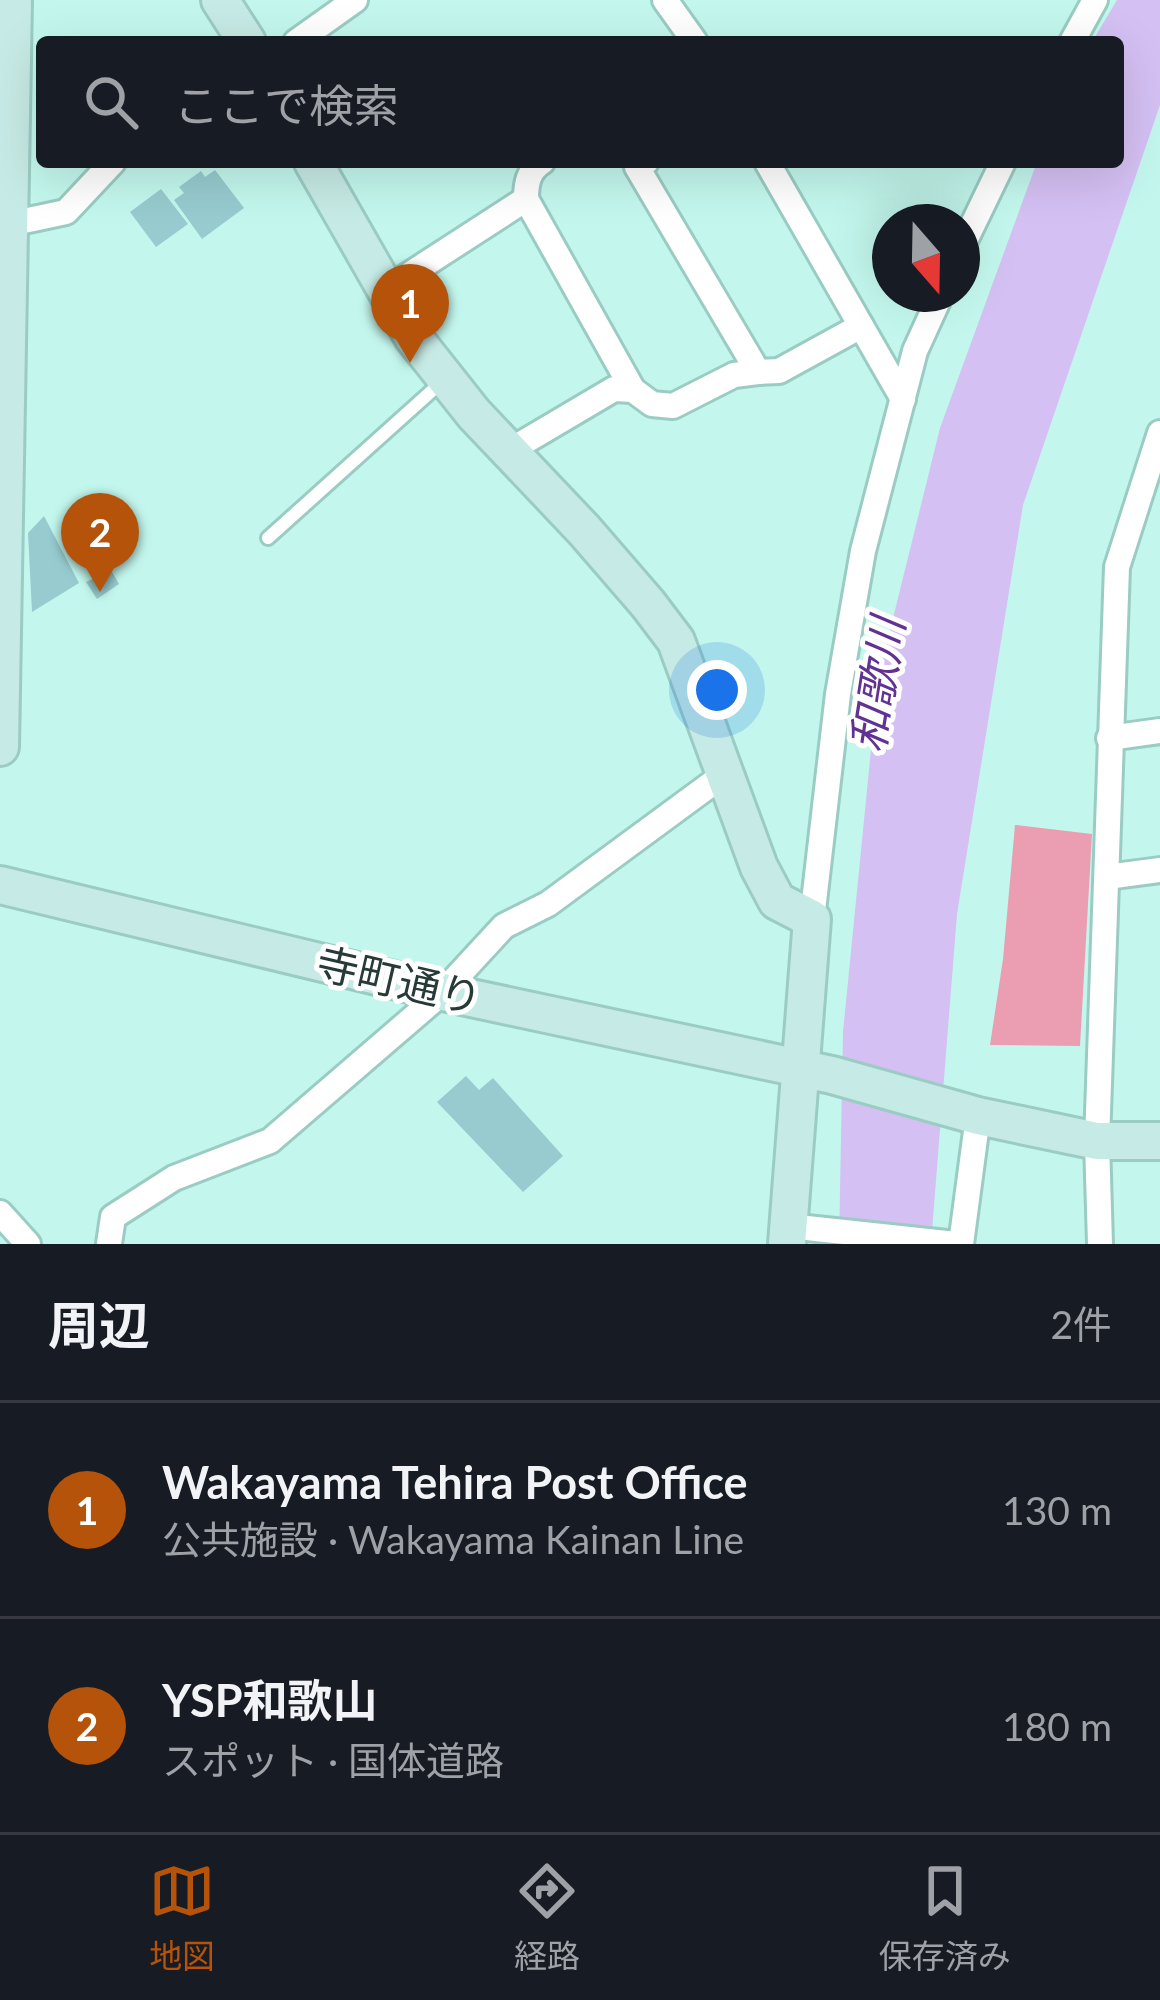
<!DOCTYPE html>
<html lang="ja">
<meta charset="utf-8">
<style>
:root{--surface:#171b24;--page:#20242c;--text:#f1f3f6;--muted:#9ea1a6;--line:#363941;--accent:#b45309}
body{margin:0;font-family:Lato,"Noto Sans JP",sans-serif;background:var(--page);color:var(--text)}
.compass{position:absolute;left:872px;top:204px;width:108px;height:108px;border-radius:50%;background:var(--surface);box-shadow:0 12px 48px #0002;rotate:160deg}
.you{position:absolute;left:717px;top:690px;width:42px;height:42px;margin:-30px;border:9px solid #fff;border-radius:50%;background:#1a73e8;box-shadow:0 0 0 18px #1a73e833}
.badge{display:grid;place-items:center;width:78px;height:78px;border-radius:50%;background:var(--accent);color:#fff;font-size:39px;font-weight:700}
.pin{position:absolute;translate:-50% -99px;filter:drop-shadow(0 3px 6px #0008)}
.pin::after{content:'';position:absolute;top:63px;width:42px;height:36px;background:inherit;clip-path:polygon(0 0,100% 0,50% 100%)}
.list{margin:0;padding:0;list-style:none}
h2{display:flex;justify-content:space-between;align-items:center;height:156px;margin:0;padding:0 48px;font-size:51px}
h2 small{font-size:39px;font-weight:400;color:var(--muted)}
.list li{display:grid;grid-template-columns:78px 1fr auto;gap:36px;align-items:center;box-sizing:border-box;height:216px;padding:0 48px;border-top:3px solid var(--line)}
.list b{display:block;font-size:45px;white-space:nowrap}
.list p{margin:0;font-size:39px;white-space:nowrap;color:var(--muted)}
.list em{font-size:39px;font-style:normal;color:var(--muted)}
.icon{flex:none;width:66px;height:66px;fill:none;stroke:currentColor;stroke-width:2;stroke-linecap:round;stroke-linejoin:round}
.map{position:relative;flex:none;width:1160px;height:1244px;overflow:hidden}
.search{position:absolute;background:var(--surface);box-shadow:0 12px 48px #0002;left:36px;right:36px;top:36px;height:132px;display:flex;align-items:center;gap:30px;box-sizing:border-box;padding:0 42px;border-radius:12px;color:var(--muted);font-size:45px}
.sheet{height:588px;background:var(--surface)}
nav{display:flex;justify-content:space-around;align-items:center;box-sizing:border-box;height:168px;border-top:3px solid var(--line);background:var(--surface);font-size:33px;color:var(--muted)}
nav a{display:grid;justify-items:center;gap:6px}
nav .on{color:var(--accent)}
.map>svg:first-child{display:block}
.green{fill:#eb9eb2}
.water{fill:#d4c0f3}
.building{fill:#97cbcf}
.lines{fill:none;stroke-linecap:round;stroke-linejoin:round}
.lane-casing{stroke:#9accc3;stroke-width:18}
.street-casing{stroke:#9accc3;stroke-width:30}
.secondary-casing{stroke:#9accc3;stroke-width:42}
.lane{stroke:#fff;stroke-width:12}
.street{stroke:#fff;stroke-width:24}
.secondary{stroke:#c6eae5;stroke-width:36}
.labels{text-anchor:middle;stroke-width:10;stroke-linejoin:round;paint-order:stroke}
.street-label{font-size:42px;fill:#263a37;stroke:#fff}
.water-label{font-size:45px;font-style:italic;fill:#613292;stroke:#fff}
</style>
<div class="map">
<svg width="1160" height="1244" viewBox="0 0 1160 1244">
<rect width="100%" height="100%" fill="#c3f7ed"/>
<path class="green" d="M1015 825 1092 834 1080 1046 990 1045 1003 959Z"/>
<path class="water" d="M1117 0H1160V105L1023 505 957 914 931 1244H839L843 1032 878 679 940 428 1037 162H1118V42H1092Z"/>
<g class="building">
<path d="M215 170 244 208 202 239 174 200 184 193 179 187 201 171 205 177Z"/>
<path d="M161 189 188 224 156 247 130 212Z"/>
<path d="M44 516 79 583 32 612 28 533Z"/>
<path d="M111 570 119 584 97 599 86 582Z"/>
<path d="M466 1076 479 1090 493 1078 563 1156 523 1192 437 1102Z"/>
</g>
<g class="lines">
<defs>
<path id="lane" d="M268 538 445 379"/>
<g id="street">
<path d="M665 0 695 42"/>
<path d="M296 42 355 0"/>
<path d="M1072 42 1095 0"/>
<path d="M646 162 637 167 758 372 779 371 861 326"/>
<path d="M767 162 903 399"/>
<path d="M526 199C526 184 528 171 542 162"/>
<path d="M0 226 66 212 113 162"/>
<path d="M962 247 1003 162"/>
<path d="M384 291 526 199 633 390"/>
<path d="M509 451 614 389 633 390 652 404 673 406 734 375 758 372"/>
<path d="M1109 738 1160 731"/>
<path d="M1107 877 1160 870"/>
<path d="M812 919 838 694 863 551 915 351 941 294"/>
<path d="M0 1213 28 1244"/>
<path d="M788 1226 956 1244"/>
<path d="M109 1244 113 1217 174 1178 270 1141 443 992 504 926 548 904 726 773"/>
<path d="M961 1244 978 1116"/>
<path d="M1100 1244 1097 1141 1117 567 1160 433"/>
</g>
<g id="secondary">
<path d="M220 0 247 42"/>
<path d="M313 162 413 337 474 414 584 530 648 604 676 641 759 867 777 901 812 919 787 1244"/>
<path d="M0 747 13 0"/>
<path d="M0 885 443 992 832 1075 978 1116 1097 1141H1160"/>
</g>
</defs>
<use href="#lane" class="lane-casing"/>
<use href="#street" class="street-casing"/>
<use href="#secondary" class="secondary-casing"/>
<use href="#lane" class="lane"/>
<use href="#street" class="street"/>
<use href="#secondary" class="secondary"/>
</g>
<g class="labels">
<g class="street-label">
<text transform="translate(399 981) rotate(13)" y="15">寺町通り</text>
</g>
<g class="water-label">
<text transform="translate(878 685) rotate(-81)" y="16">和歌川</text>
</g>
</g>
</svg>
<svg class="compass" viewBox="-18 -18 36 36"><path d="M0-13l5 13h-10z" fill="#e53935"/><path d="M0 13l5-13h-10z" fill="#9ea1a6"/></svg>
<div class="you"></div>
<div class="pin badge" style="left:410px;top:363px">1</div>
<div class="pin badge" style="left:100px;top:592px">2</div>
<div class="search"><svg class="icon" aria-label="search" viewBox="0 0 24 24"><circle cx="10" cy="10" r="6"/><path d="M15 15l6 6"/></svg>ここで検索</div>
</div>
<section class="sheet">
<h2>周辺<small>2件</small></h2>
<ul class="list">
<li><span class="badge">1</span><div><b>Wakayama Tehira Post Office</b><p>公共施設 · Wakayama Kainan Line</p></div><em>130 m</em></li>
<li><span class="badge">2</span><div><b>YSP和歌山</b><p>スポット · 国体道路</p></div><em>180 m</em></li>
</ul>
</section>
<nav>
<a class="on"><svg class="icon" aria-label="map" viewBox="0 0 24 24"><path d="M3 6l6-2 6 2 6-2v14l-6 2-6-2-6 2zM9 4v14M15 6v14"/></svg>地図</a>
<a><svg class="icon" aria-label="directions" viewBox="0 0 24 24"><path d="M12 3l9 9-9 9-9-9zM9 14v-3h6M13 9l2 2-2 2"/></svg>経路</a>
<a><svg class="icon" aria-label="saved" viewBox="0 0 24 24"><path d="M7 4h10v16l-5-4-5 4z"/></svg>保存済み</a>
</nav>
